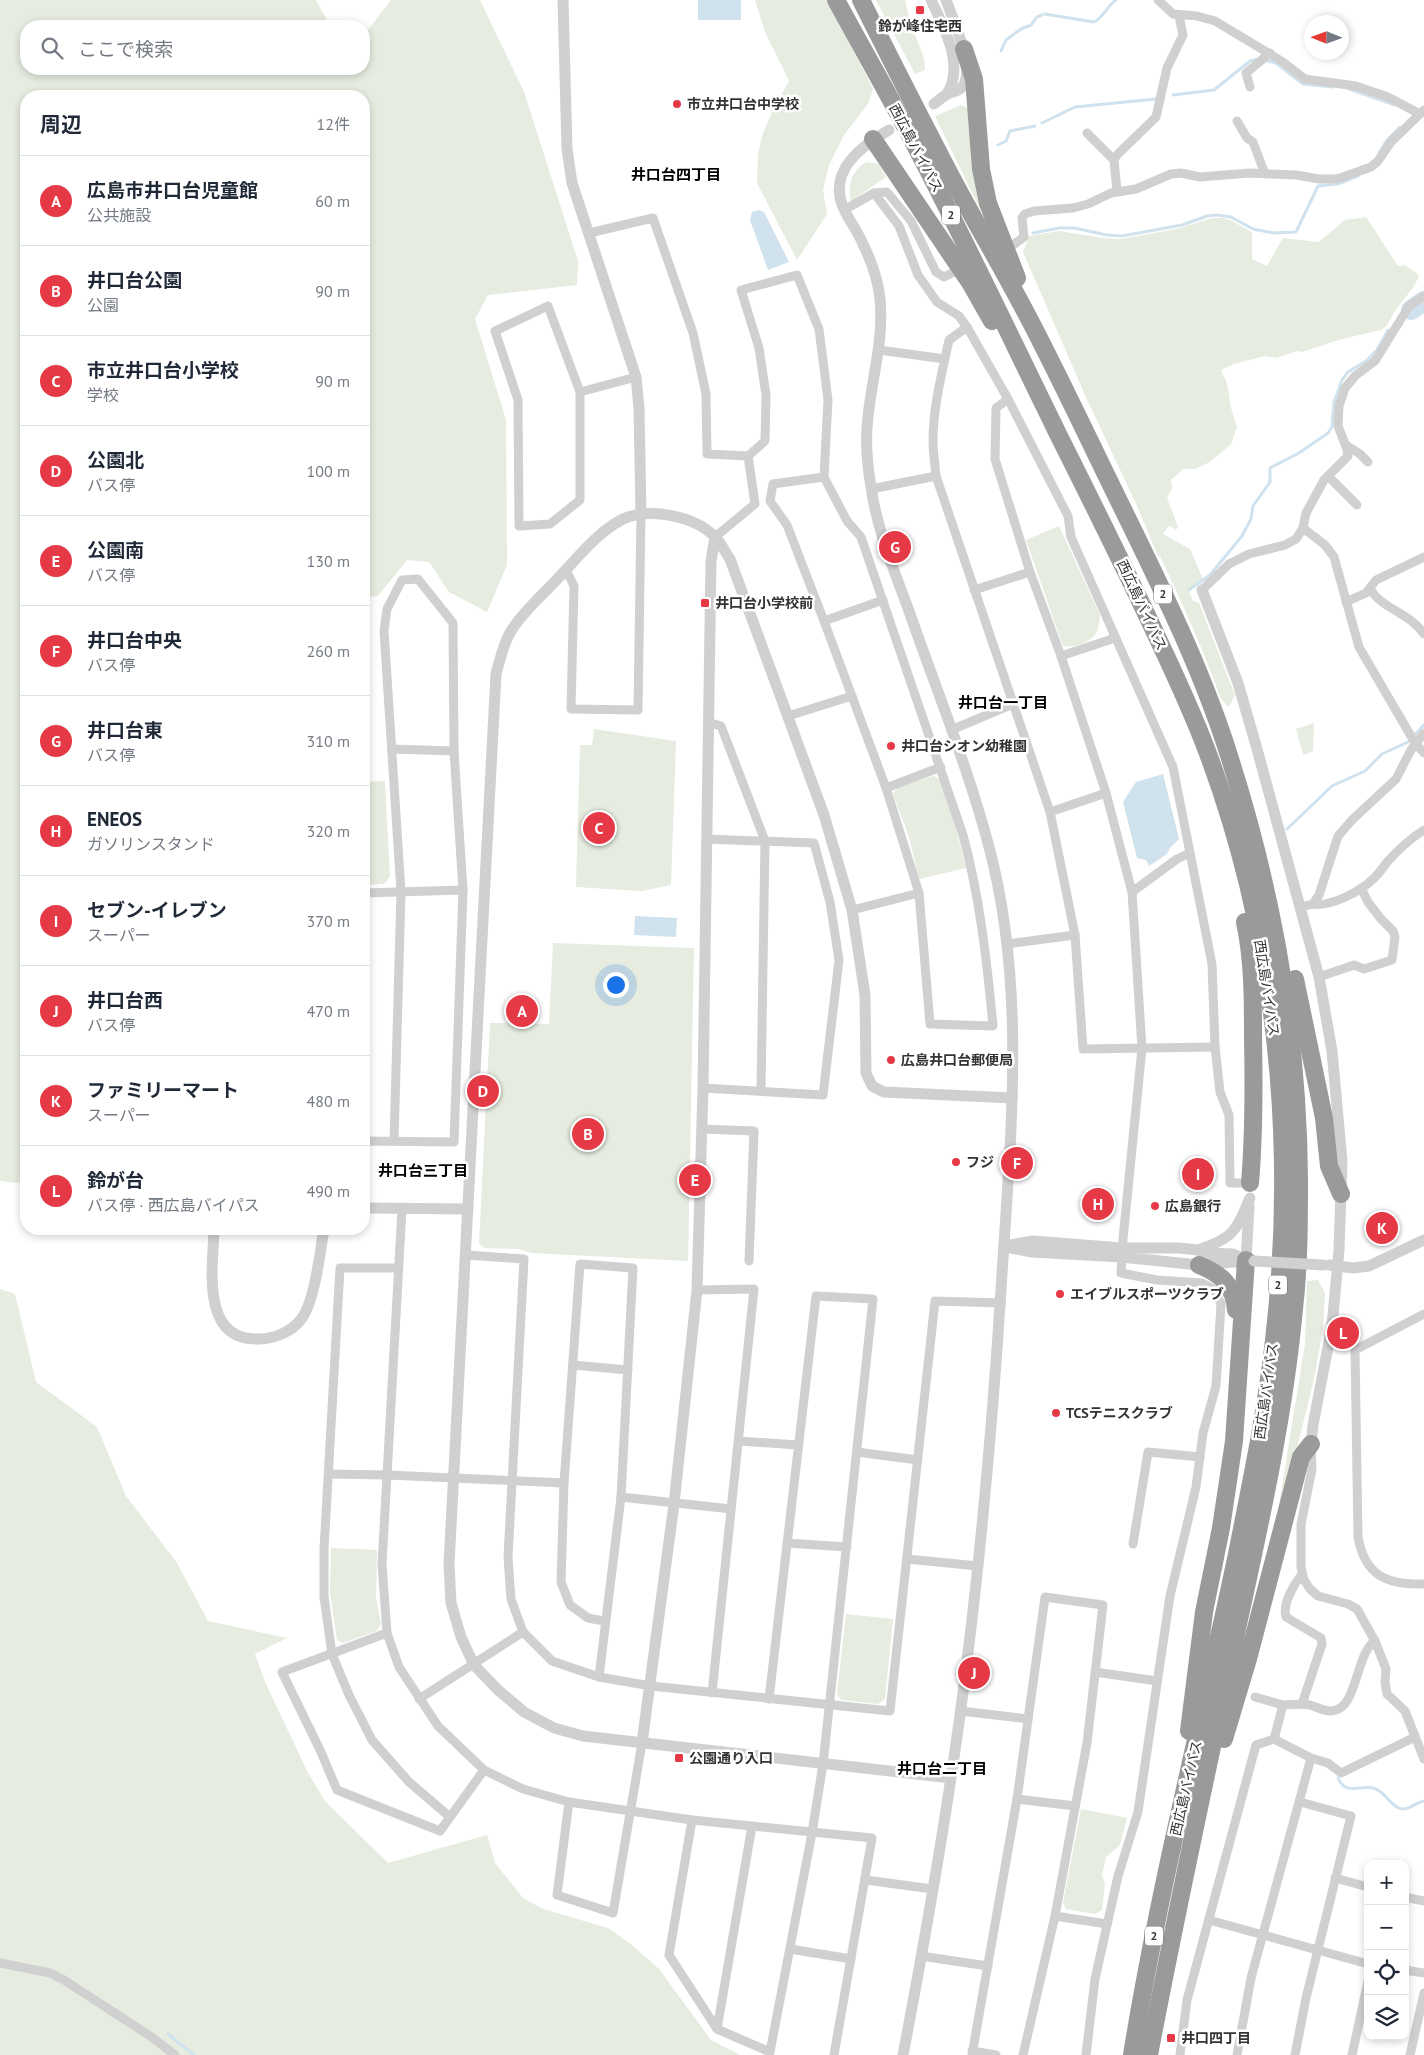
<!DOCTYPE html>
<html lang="ja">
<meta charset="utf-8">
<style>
:root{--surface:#fff;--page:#f2f2f3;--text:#1f2937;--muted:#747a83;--line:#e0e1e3;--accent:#e63946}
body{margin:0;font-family:"PT Sans","Noto Sans JP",sans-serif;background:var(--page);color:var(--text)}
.controls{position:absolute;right:15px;bottom:15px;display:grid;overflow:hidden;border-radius:10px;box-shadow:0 2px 8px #0003}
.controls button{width:45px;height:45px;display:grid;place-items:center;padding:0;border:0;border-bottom:1px solid var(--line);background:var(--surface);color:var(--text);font:25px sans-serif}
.compass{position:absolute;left:1304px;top:15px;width:45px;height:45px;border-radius:50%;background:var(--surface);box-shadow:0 2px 8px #0003;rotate:271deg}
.you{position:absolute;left:615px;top:984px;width:18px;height:18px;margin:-12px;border:4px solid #fff;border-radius:50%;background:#1a73e8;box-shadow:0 0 0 8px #1a73e833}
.badge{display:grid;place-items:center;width:32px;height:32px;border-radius:50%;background:var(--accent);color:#fff;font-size:16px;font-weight:700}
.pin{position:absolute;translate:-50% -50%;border:2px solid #fff;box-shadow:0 1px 5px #0006}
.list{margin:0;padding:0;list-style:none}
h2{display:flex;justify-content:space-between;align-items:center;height:65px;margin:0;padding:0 20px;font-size:21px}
h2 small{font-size:16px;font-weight:400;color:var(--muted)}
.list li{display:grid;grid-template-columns:32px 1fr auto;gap:15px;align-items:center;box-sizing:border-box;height:90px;padding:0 20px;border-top:1px solid var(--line)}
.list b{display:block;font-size:19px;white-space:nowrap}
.list p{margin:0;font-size:16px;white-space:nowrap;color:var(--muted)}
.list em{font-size:16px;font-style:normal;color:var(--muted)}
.icon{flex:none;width:28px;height:28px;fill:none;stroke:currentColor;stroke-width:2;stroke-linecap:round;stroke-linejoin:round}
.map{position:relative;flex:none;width:1424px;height:2055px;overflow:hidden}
.search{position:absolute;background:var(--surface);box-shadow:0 2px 8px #0003;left:20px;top:20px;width:350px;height:55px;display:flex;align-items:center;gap:12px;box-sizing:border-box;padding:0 18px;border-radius:20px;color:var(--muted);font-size:19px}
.panel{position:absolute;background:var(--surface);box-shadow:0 2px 8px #0003;left:20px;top:90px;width:350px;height:1145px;border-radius:20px}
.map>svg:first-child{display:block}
.green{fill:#e6ecdf}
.water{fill:#cfe2ee}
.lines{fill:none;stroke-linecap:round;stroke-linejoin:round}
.stream{stroke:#cfe2ee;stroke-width:3}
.river{stroke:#cfe2ee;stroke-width:20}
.minor{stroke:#d0d0d0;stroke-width:9}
.tertiary{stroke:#d0d0d0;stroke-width:11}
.motorway{stroke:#9a9a9a;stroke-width:18}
.tertiary-bridge{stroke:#d0d0d0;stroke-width:11}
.poi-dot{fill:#e63946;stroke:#fff;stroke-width:2}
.labels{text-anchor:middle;stroke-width:5;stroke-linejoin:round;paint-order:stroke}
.shield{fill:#fff;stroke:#707070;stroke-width:1}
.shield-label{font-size:12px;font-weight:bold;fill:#333}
.poi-label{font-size:14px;font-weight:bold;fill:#333;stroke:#fff;text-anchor:start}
.street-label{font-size:14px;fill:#333;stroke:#fff}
.neighbourhood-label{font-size:15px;font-weight:bold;fill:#000;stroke:#fff}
</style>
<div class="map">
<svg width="1424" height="2055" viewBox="0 0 1424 2055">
<rect width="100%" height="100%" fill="#fff"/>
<g class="green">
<path d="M0 0H316L330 26H26V69H364V35L391 0H480L524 92 578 261 577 285 488 295 475 319 506 420 507 565 487 612 449 592 429 562 407 560 378 596 364 597V96H26V1180L17 1183 0 1181Z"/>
<path d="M755 0H827L873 89 868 104 844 135 829 165 823 190 827 214 797 260 757 183 758 154 763 133 774 108 789 81 765 32Z"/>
<path d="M876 0H905L910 22 924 58 925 70 915 74Z"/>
<path d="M961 105 971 110 991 232 935 116Z"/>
<path d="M867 162 879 164 886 177 851 201C847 184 852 170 867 162Z"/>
<path d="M1366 217 1398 266 1405 265 1419 275C1415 288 1405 297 1397 308 1391 315 1390 325 1381 330L1342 339 1302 352 1297 351 1276 358 1265 356 1234 364 1221 370 1227 383 1231 408 1237 427 1231 444 1210 462 1195 469H1183L1171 480 1172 488 1167 498 1178 527 1176 530 1170 526 1167 528 1163 534 1190 549 1203 579 1188 590 1193 601 1199 603 1235 695 1229 707C1220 702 1217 687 1213 677 1197 636 1179 596 1160 556H1158L1137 506 1085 395 1023 252 1029 236 1059 231 1104 238 1120 239 1177 229 1212 218H1223L1232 221 1252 232V259L1267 266 1283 238 1319 242 1345 220Z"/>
<path d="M1059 526 1100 615C1098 631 1098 637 1083 643 1075 647 1071 647 1063 646L1026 540Z"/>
<path d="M1314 723 1313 751 1303 755 1296 729Z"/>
<path d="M594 729 676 741 671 885 641 891 576 887 580 745H592Z"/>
<path d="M933 776 940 780 953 817 966 868 919 879 909 837 893 794 897 788Z"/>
<path d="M385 781 390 877 384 884 364 885V782Z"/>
<path d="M553 943 694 948 688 1261 531 1253 519 1249 485 1248 479 1244 490 1023 549 1024Z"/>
<path d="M1318 1280 1325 1293 1323 1328 1314 1379 1280 1517 1279 1505 1305 1344 1307 1281Z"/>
<path d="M0 1289 15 1294 36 1382 97 1427 126 1496 177 1563 208 1621 287 1638 255 1654 266 1684 308 1773 325 1801 388 1863 487 1835 495 1863 523 1898 543 1909 608 1928 632 1945 659 1969 711 2040 740 2055H0Z"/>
<path d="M331 1548 377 1550 376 1597 381 1624 377 1631 343 1643 337 1640 330 1592Z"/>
<path d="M846 1614 893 1619 885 1699 878 1704 841 1700 837 1694Z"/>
<path d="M1081 1809 1127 1818 1120 1845 1106 1857 1102 1875 1105 1884 1102 1910 1095 1914 1066 1909 1063 1903Z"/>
</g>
<g class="water">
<rect x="698" y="0" width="43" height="20"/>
<path d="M759 210 764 212 789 262 768 270 750 220 752 212Z"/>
<path d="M1163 774 1179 839 1170 848 1167 854 1149 866 1146 860 1137 858 1123 802 1136 782Z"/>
<path d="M635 916 677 918 676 937 634 935Z"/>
</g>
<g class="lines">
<g class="stream">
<path d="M1045 14 1094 22C1104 17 1107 6 1116 0"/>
<path d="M1001 51 1006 40 1021 29 1031 25 1037 17 1042 15"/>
<path d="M1264 60 1276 63 1303 84 1333 87"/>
<path d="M1349 89 1395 105"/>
<path d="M1173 95 1214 90 1250 61 1258 59"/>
<path d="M1042 123 1075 107 1156 99"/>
<path d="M998 145 1006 141 1010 131 1035 126"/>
<path d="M1379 153 1387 140 1400 127"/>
<path d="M1033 233 1059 228H1074L1107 235 1122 236 1182 225 1207 216 1217 215 1231 217 1253 229 1273 233 1296 232 1318 186 1338 184 1358 176"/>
<path d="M1189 590 1210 575 1242 536 1251 519 1253 506 1270 482V468L1299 453 1328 433 1332 427 1334 402 1342 380 1348 372 1366 361 1377 350 1388 330"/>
<path d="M1287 829 1332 786 1365 771 1382 754 1408 742 1424 725"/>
<path d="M1338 1778C1346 1796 1359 1785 1373 1788 1386 1791 1390 1807 1402 1809 1409 1810 1417 1802 1424 1801"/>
<path d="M168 2034 194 2055"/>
</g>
<path class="river" d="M1411 310 1424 301"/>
<g class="minor">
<path d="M1158 0 1173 14 1197 16 1215 21 1283 62 1305 79 1356 86 1388 97 1420 114"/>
<path d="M1250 87 1246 73 1270 53"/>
<path d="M1237 121 1247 138 1253 142 1265 174"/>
<path d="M1087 133 1114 160"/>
<path d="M1117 191 1114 160 1117 155 1156 117 1167 68 1183 35 1179 16"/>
<path d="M874 193 899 226 918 275 937 302 959 316 967 327 1008 399 1068 516 1071 537 1173 767 1212 964 1215 1047 1220 1092 1229 1115 1230 1183H1250"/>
<path d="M844 210 874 193 887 192 911 221 936 272 944 277 954 272"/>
<path d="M589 233 653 218 693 333 706 394 707 454 748 456 765 441 766 395 759 348 741 290 797 275 819 329 828 400 824 477 847 521 861 537 963 835C980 898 987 962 993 1026L930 1024 919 893 886 788 824 621 787 525 770 501 773 484 824 477"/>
<path d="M1013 245 1024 237 1022 218 1025 214 1034 211 1073 208 1088 204 1111 193 1136 189 1171 174 1181 173 1200 177 1249 173 1296 175 1319 179H1337L1371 167 1378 161 1391 142 1424 110"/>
<path d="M548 306 580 392V500L550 524 519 526 518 400 495 331Z"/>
<path d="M967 327 949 340C942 373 933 407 933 441 933 452 935 464 936 476L1050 812 1075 935 1083 1049 1215 1047"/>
<path d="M879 350 945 359"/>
<path d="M580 392 636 377"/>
<path d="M1008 399 996 408 995 459 1030 572 1061 656 1106 793 1132 892 1142 1048 1123 1239 1121 1273 1157 1280 1202 1283 1214 1289 1221 1304 1216 1386 1203 1433 1196 1487 1170 1596 1138 1812 1118 1876 1095 1979 1086 2055"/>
<path d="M1346 445 1360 454 1368 462"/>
<path d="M1328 476 1357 505"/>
<path d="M871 489 936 476"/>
<path d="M1303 528 1325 545 1334 557 1359 647 1415 743 1424 753"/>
<path d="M715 537 755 504 748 456"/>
<path d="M566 570 574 586 571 709 638 710 641 514"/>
<path d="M1370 589C1382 609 1410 613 1424 634"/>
<path d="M974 590 1030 572"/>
<path d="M1202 590 1229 564 1249 554 1285 545 1296 539 1303 528 1306 513 1324 480 1348 456 1347 449 1338 426 1339 406 1345 388 1355 376 1375 361 1409 306 1424 296"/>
<path d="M1346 602 1366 593 1376 580 1424 557"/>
<path d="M824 621 883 600"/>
<path d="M1061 656 1115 638"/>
<path d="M788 716 852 696"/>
<path d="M708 722 721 726 765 841 761 1090"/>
<path d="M951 730 1013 704"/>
<path d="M392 749 454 751"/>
<path d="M886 788 941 767"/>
<path d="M1050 812 1106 793"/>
<path d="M1132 892 1177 859 1190 853"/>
<path d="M364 893 463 890"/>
<path d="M1313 904C1330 907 1360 892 1373 879 1379 874 1383 867 1388 861 1398 850 1411 838 1424 830"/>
<path d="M1301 907 1313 904 1319 895 1338 836 1352 820 1396 779 1411 750 1424 733"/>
<path d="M852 910 919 893"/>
<path d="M1007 944 1075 935"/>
<path d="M1319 977 1354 965 1364 969 1392 960 1395 937 1393 931 1381 919 1368 902 1361 888"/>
<path d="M703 1088 823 1095 839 960 830 902 814 843 706 839"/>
<path d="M702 1129 754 1131 749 1261"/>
<path d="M364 1141 454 1142 463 890 454 751 453 623 418 579 402 580 387 609 384 631 401 892 394 1141"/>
<path d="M402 1209 382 1564 387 1633 399 1667 438 1726 484 1770 523 1789 569 1802 692 1820 872 1838 834 2055"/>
<path d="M466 1255 524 1259 508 1557 511 1599 523 1632 552 1661 599 1677 651 1686 890 1711 935 1301 1001 1303"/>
<path d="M397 1268H340L324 1549V1597L332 1654 349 1695 372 1740 409 1782 450 1817"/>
<path d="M697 1290 754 1289 712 1693"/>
<path d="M1424 1314 1355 1350 1358 1537C1365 1576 1387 1585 1424 1584"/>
<path d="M573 1365 628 1370"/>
<path d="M739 1441 798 1445"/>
<path d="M1311 1446 1312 1469 1301 1524V1567L1304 1580 1310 1589 1318 1596 1348 1604 1357 1609 1375 1641 1386 1669 1385 1682 1387 1694 1405 1711 1424 1759"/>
<path d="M857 1452 918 1460"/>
<path d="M329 1474 387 1475 564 1483"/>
<path d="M621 1497 731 1509"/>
<path d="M787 1543 847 1547"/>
<path d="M1133 1544 1148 1452 1200 1457"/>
<path d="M907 1559 978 1566"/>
<path d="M1302 1574C1294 1584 1282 1604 1286 1617L1321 1638 1322 1644 1302 1704"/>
<path d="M387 1633 282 1672 321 1752 337 1790 440 1831 484 1770"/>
<path d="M1375 1641C1355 1654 1358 1709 1332 1711 1325 1712 1317 1707 1310 1705 1301 1703 1292 1705 1283 1705L1274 1739 1311 1758 1328 1763 1341 1773 1415 1737"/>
<path d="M1095 1672 1157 1681"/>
<path d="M599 1677 621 1497 633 1268 580 1264 564 1483 561 1582 570 1605 588 1618 604 1621"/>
<path d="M1255 1697 1283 1705"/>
<path d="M419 1699 523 1632"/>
<path d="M961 1711 1028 1719"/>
<path d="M1017 1799 1075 1806"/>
<path d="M569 1802 557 1895 613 1913 642 1743"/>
<path d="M692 1820 669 1955 717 2029 770 2052 812 1833 823 1764 873 1299 816 1296 769 1699"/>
<path d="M1335 1878 1368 1887"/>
<path d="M866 1880 932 1889"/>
<path d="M1405 1897 1424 1901"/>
<path d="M1055 1916 1107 1924"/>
<path d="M1209 1920 1368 1964"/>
<path d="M790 1949 851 1959"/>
<path d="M921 1956 988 1966"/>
<path d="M0 1963 50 1973 64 1980 153 2038 175 2055"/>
<path d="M1405 1970 1424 1973"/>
<path d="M717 2029 752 1826"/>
<path d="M972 2051 996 2055"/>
<path d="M972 2055 1017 1799 1045 1597 1103 1605 1087 1743 1055 1916 1023 2055"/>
<path d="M1180 2055 1187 2000 1256 1745 1274 1739"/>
<path d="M1237 2055 1251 1978 1311 1758"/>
<path d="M1295 2055 1306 1998 1351 1816 1300 1802"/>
<path d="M1352 2055 1368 1981"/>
<path d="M1410 2055 1424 1993"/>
</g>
<g class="tertiary">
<path d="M563 0 567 149 572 183 636 377 639 408 641 514"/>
<path d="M931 0C944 28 965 65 947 94"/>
<path d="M934 104C938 101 942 97 946 95 952 91 959 92 963 86 975 68 953 19 946 0"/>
<path d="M889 130C861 146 828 171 843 207 848 219 857 230 862 242 871 260 878 279 880 299 884 340 872 377 868 417 865 441 867 464 871 487 877 530 894 570 909 611 936 689 968 767 989 847 1026 985 1011 1132 1002 1274 994 1403 983 1532 967 1661 951 1793 928 1924 903 2055"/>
<path d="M1202 590 1238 683 1257 749 1319 977 1332 1051 1342 1161 1339 1250 1332 1326 1313 1425 1311 1444"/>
<path d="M364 1208 468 1209"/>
<path d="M214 1229C213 1268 200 1341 259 1339 275 1339 293 1331 302 1318 315 1300 320 1252 324 1229"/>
<path d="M1004 1246 1033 1241 1122 1248H1179L1198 1250 1206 1253 1233 1254 1246 1260H1252"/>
<path d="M1011 1248 1032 1252 1121 1257 1199 1265C1215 1261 1228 1265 1246 1260"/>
<path d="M1198 1250C1234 1238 1236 1231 1250 1198"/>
<path d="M1246 1260 1249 1207"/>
<path d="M1329 1265 1353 1268 1369 1266 1424 1240"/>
<path d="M642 1743 674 1504 697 1290 703 1088 711 561 715 537"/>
<path d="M951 1778 583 1736 554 1728 524 1712 498 1690 474 1665 461 1637 451 1603 449 1564 496 674C500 660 503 644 511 631 524 610 545 593 561 575 580 555 599 531 623 519 650 507 695 516 715 537 721 543 725 552 730 559L824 815 852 910 865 995 866 1073 872 1086 884 1092 1012 1098"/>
</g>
<g class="motorway">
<path d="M836 0C862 48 889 95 914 143 965 240 1011 338 1059 436 1093 504 1127 572 1159 641 1176 677 1193 714 1207 751 1277 937 1297 1143 1274 1340 1266 1412 1251 1483 1237 1554 1202 1721 1159 1887 1132 2055"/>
<path d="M861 0C892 62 923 123 955 184 984 238 1016 291 1043 346 1068 395 1091 444 1115 493 1157 579 1203 670 1231 762 1274 898 1298 1035 1299 1178 1299 1222 1299 1265 1294 1309 1284 1417 1260 1523 1237 1629 1207 1771 1176 1912 1149 2055"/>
<path d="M964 49 974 79 981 169 988 203 1017 278"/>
<path d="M873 139 971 284 992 321"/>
<path d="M1245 922C1253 959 1253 999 1253 1037 1254 1086 1254 1135 1250 1183"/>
<path d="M1295 979 1324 1118 1329 1166 1341 1194"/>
<path d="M1199 1265C1221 1274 1234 1285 1236 1310"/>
<path d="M1189 1731 1204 1612 1221 1528 1234 1441 1246 1260"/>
<path d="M1224 1739 1248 1659 1301 1457 1311 1444"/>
</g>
<path class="tertiary-bridge" d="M1254 1261 1323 1265"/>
</g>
<g class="poi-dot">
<rect x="915" y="5" width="10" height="10" rx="2.5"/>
<circle cx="677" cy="104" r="5"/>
<rect x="700" y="598" width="10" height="10" rx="2.5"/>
<circle cx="891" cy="746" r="5"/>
<circle cx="891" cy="1060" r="5"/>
<circle cx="956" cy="1162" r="5"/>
<circle cx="1155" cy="1206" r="5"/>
<circle cx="1060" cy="1294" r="5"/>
<circle cx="1056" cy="1413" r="5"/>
<rect x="674" y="1753" width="10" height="10" rx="2.5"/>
<rect x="1166" y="2033" width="10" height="10" rx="2.5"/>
</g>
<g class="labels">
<g class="shield">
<rect x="942" y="205.5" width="18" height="19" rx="4"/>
<rect x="1154" y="584.5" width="18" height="19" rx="4"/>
<rect x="1269" y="1275.5" width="18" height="19" rx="4"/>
<rect x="1145" y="1926.5" width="18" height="19" rx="4"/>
</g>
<g class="shield-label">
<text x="951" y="219">2</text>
<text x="1163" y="598">2</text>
<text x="1278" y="1289">2</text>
<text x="1154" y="1940">2</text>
</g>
<g class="poi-label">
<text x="920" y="31" text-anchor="middle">鈴が峰住宅西</text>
<text x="687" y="109">市立井口台中学校</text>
<text x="715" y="608">井口台小学校前</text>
<text x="901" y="751">井口台シオン幼稚園</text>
<text x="901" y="1065">広島井口台郵便局</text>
<text x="966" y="1167">フジ</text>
<text x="1165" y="1211">広島銀行</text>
<text x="1070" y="1299">エイブルスポーツクラブ</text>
<text x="1066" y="1418">TCSテニスクラブ</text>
<text x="689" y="1763">公園通り入口</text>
<text x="1181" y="2043">井口四丁目</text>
</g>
<g class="street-label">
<text transform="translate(916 148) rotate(62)" y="5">西広島バイパス</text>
<text transform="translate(1142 605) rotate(65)" y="5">西広島バイパス</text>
<text transform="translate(1267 988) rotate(81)" y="5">西広島バイパス</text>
<text transform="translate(1266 1391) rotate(-82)" y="5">西広島バイパス</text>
<text transform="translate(1186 1788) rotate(-77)" y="5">西広島バイパス</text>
</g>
<g class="neighbourhood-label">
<text x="676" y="180">井口台四丁目</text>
<text x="1003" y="708">井口台一丁目</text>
<text x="423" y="1176">井口台三丁目</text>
<text x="942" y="1774">井口台二丁目</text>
</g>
</g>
</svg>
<div class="controls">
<button>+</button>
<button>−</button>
<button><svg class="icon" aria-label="locate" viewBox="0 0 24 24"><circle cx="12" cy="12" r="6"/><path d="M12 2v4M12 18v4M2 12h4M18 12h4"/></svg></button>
<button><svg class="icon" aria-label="layers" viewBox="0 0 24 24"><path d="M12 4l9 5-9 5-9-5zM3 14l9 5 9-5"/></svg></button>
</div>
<svg class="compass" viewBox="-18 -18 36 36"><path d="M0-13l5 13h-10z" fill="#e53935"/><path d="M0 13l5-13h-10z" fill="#747a83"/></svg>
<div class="you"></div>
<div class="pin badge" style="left:522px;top:1011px">A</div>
<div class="pin badge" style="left:588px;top:1134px">B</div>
<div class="pin badge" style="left:599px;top:828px">C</div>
<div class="pin badge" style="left:483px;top:1091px">D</div>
<div class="pin badge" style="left:695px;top:1180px">E</div>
<div class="pin badge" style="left:1017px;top:1163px">F</div>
<div class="pin badge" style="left:895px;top:547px">G</div>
<div class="pin badge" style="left:1098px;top:1204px">H</div>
<div class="pin badge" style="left:1198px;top:1174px">I</div>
<div class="pin badge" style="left:974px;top:1673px">J</div>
<div class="pin badge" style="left:1382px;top:1228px">K</div>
<div class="pin badge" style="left:1343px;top:1333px">L</div>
<div class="search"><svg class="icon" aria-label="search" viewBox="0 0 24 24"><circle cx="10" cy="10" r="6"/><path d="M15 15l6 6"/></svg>ここで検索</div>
<section class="panel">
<h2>周辺<small>12件</small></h2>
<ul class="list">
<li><span class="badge">A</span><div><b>広島市井口台児童館</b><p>公共施設</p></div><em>60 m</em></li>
<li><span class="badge">B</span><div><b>井口台公園</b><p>公園</p></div><em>90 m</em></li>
<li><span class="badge">C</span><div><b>市立井口台小学校</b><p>学校</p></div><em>90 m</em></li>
<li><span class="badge">D</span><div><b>公園北</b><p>バス停</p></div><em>100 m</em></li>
<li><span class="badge">E</span><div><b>公園南</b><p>バス停</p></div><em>130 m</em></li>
<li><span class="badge">F</span><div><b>井口台中央</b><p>バス停</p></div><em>260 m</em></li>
<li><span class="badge">G</span><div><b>井口台東</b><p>バス停</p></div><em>310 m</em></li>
<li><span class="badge">H</span><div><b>ENEOS</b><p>ガソリンスタンド</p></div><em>320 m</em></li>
<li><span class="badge">I</span><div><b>セブン-イレブン</b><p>スーパー</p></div><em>370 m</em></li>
<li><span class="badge">J</span><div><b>井口台西</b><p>バス停</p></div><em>470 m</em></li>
<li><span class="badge">K</span><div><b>ファミリーマート</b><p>スーパー</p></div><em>480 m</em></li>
<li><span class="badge">L</span><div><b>鈴が台</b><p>バス停 · 西広島バイパス</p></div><em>490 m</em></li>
</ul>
</section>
</div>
